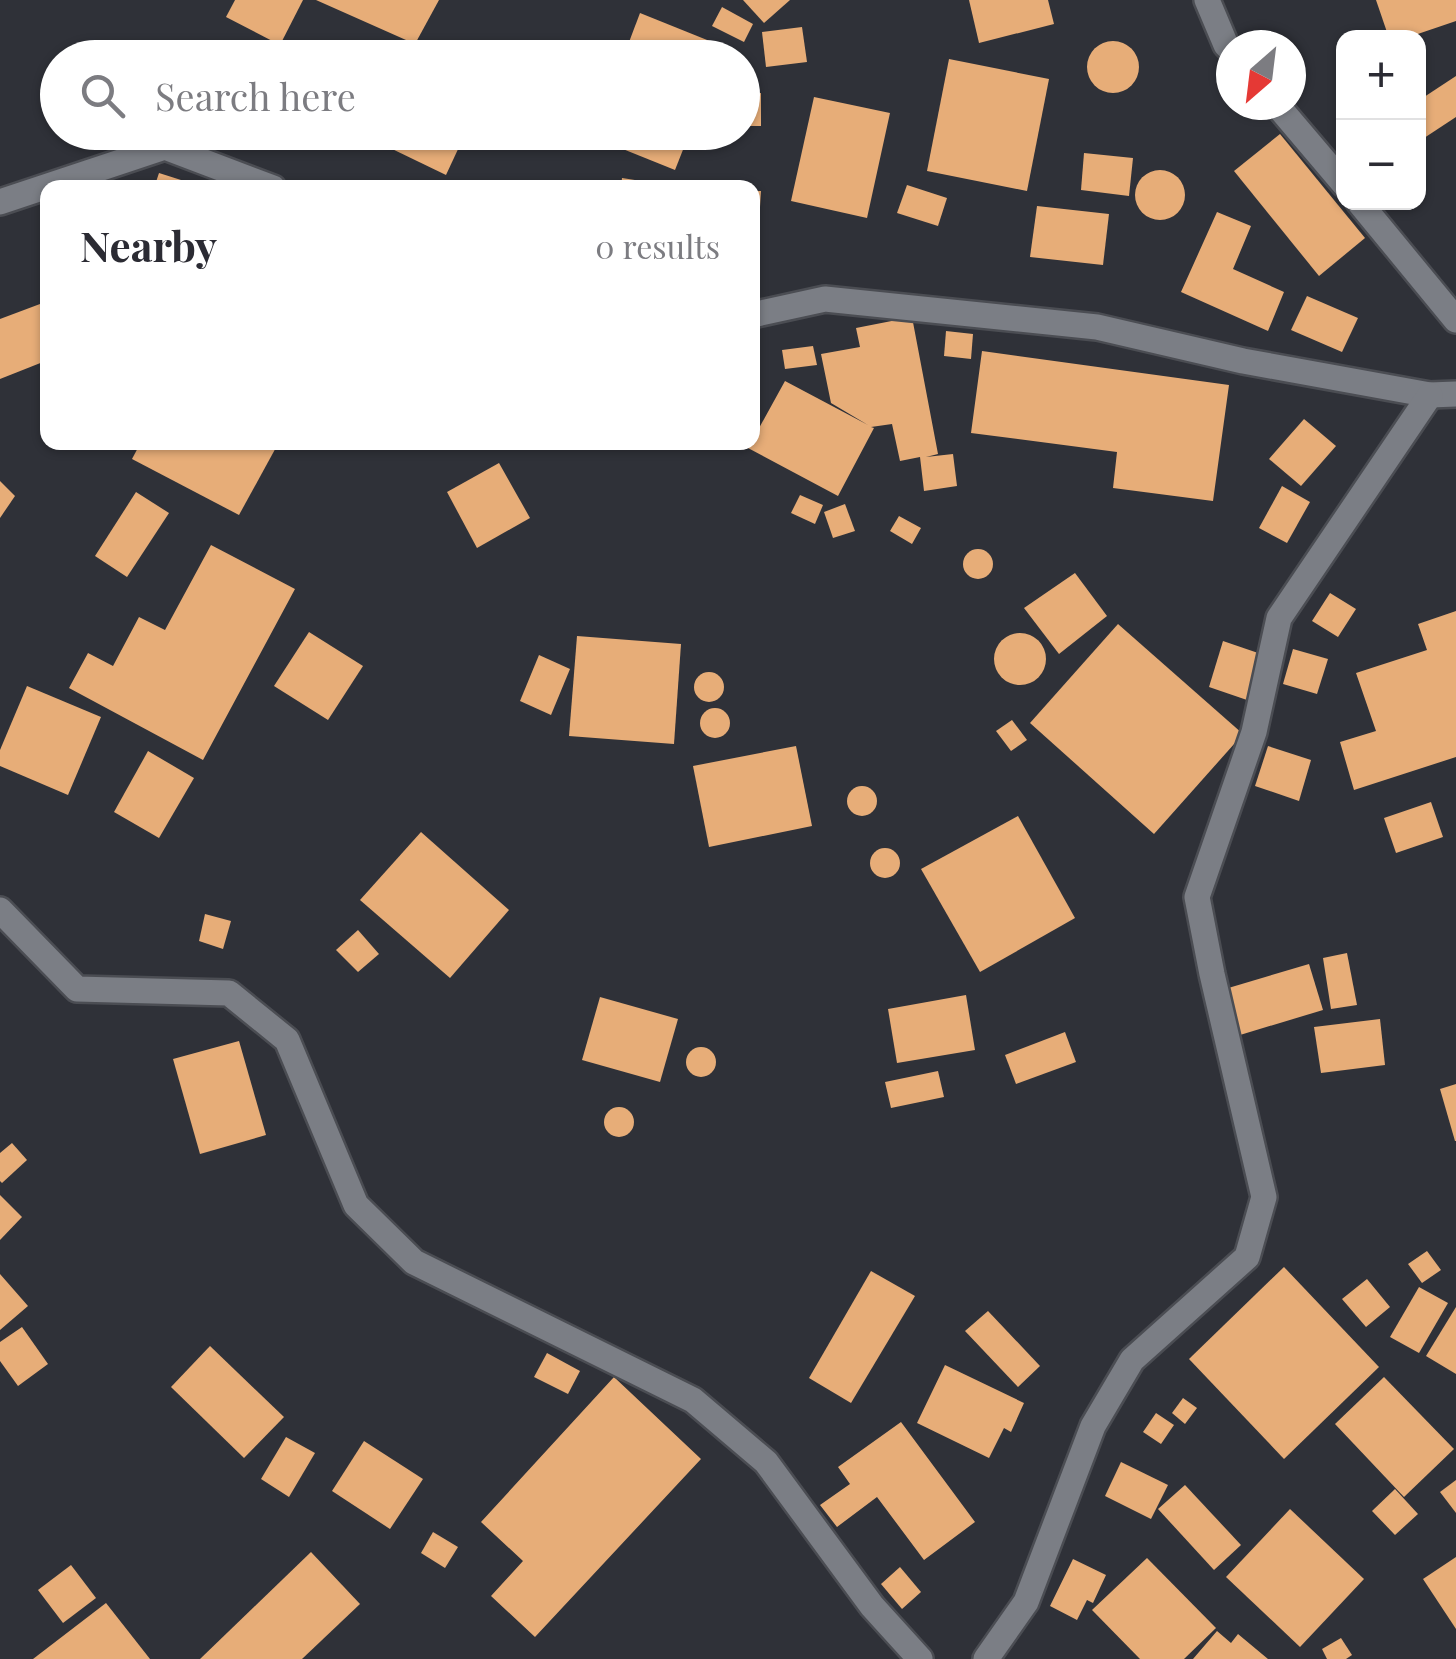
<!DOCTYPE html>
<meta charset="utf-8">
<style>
:root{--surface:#fff;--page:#f2f2f3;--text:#2b2b33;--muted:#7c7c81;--line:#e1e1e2}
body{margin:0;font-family:"Playfair Display",serif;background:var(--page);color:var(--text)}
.controls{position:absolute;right:30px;top:30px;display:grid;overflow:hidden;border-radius:20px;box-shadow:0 2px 8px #0004}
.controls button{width:90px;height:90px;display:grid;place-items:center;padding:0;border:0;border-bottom:2px solid var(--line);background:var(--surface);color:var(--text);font:50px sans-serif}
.compass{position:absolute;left:1216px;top:30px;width:90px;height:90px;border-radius:50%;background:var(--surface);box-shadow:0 2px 8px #0004;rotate:208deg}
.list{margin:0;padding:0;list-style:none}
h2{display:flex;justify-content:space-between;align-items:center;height:130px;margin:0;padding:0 40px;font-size:42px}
h2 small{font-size:32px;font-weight:400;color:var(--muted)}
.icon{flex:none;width:55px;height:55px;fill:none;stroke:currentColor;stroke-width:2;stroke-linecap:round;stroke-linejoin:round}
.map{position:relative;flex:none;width:1456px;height:1659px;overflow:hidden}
.search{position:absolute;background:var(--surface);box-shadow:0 2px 8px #0004;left:40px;top:40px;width:720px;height:110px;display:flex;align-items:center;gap:25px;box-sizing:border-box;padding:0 35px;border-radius:55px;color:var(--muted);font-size:38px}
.panel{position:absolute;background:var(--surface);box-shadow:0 2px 8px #0004;left:40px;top:180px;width:720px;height:270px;border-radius:20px}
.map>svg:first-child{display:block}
.building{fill:#e7ad78}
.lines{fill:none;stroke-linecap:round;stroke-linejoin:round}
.minor-casing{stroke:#4b4d53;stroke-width:30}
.minor{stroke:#7b7e85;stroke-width:25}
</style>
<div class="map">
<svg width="1456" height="1659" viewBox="0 0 1456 1659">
<rect width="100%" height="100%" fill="#2f3138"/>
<g class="building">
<path d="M235 0H303L280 45 226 17Z"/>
<path d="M316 0H439L415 44Z"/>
<path d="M743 0H790L764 23Z"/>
<path d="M969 0H1048L1054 24 979 43Z"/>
<path d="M1376 0H1456V21L1406 38H1389Z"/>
<path d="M722 7 753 24 744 42 712 26Z"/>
<path d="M640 13 722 46 718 58H623Z"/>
<path d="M802 27 807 62 766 67 762 32Z"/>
<circle cx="1113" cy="67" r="26"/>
<path d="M949 59 1049 79 1027 191 927 171Z"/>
<path d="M1456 76V117L1418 142V101Z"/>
<path d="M761 93V126H742V94Z"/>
<path d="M814 97 890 113 867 218 791 201Z"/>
<path d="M357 132H466L446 175Z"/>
<path d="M595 132H690L675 170 593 137Z"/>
<path d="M1280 134 1365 238 1319 276 1234 171Z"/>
<path d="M1084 153 1133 158 1129 196 1081 190Z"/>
<circle cx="1160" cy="195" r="25"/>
<path d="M159 173 203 187V188H154Z"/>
<path d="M622 178 667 185V188H621Z"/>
<path d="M907 185 947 198 938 226 897 213Z"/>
<path d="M752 191H761L757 257 752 256Z"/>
<path d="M1037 206 1109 214 1103 265 1030 257Z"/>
<path d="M1217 212 1251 226 1233 269 1284 292 1268 331 1181 292Z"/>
<path d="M1307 296 1358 318 1342 352 1291 330Z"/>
<path d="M48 301V360L0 379V319Z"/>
<path d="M912 317 938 454 926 457 953 454 957 486 924 491 920 457 900 461 892 424 871 427 874 428 838 496 748 448 785 381 868 425 831 403 821 354 860 347 856 328Z"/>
<path d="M946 331 973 334 971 359 944 356Z"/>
<path d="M813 346 817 365 785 369 782 350Z"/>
<path d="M982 351 1229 385 1213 501 1113 488 1117 452 971 433Z"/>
<path d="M1304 419 1336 446 1301 486 1269 459Z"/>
<path d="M141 442H279L239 515 132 459Z"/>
<path d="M499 463 530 518 477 548 447 492Z"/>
<path d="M0 481 15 496 0 518Z"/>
<path d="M1282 486 1310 502 1287 543 1259 528Z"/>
<path d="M136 492 169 513 127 577 95 556Z"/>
<path d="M800 495 823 505 815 524 791 513Z"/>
<path d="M845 504 855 531 833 538 824 512Z"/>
<path d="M899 516 921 528 912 544 890 531Z"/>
<path d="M211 545 295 589 203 760 69 688 88 653 113 666 139 617 165 630Z"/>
<circle cx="978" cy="564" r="15"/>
<path d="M1075 573 1107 616 1059 654 1024 608Z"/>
<path d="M1330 593 1356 609 1338 637 1312 621Z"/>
<path d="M1456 611V757L1354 790 1340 742 1376 731 1356 673 1427 650 1418 624Z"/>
<path d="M1118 624 1243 734 1154 834 1030 723Z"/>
<path d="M309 632 363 666 328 720 274 686Z"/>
<circle cx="1020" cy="659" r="26"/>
<path d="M577 636 681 644 674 744 569 736Z"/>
<path d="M1223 641 1261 654 1247 700 1209 687Z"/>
<path d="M1293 649 1328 659 1317 694 1283 684Z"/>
<path d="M539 655 570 669 551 715 520 701Z"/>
<circle cx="709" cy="687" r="15"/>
<path d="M27 686 101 717 68 795 0 766V750Z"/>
<circle cx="715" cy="723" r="15"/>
<path d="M1012 720 1027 740 1011 751 996 731Z"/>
<path d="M796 746 812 826 709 847 693 766Z"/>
<path d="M1268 746 1311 760 1299 801 1255 786Z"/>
<path d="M148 751 194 778 159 838 114 812Z"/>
<circle cx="862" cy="801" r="15"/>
<path d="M1431 802 1443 837 1396 853 1384 818Z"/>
<path d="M1018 816 1075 918 980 972 921 869Z"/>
<path d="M421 832 509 910 450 978 360 900Z"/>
<circle cx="885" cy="863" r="15"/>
<path d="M205 914 231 921 223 949 199 941Z"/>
<path d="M358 930 379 954 358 972 336 950Z"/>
<path d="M1347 953 1357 1005 1331 1009 1323 958Z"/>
<path d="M1309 964 1323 1010 1240 1035 1225 989Z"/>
<path d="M966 995 975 1050 897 1063 888 1009Z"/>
<path d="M600 997 678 1019 660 1082 582 1060Z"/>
<path d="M1380 1019 1385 1065 1321 1073 1314 1027Z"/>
<path d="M1065 1032 1076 1062 1016 1084 1005 1055Z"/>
<path d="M239 1041 266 1135 200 1154 173 1059Z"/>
<circle cx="701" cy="1062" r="15"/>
<path d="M938 1071 944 1097 891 1108 885 1082Z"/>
<path d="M1456 1084V1141H1455L1440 1089Z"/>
<circle cx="619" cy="1122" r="15"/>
<path d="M12 1143 27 1160 2 1183 0 1181V1153Z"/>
<path d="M0 1195 22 1217 0 1240Z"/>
<path d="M1427 1251 1441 1270 1422 1283 1408 1264Z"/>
<path d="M1284 1267 1379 1367 1284 1459 1189 1359Z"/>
<path d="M871 1271 915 1296 851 1403 809 1378Z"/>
<path d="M0 1274 28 1306 0 1330Z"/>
<path d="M1367 1279 1390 1307 1366 1327 1342 1299Z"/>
<path d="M1419 1287 1448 1303 1419 1353 1390 1337Z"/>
<path d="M1456 1307V1374L1426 1356Z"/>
<path d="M988 1311 1040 1366 1018 1387 965 1331Z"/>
<path d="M22 1327 48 1364 18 1386 0 1361V1342Z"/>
<path d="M210 1346 284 1417 244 1458 171 1387Z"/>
<path d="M547 1353 580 1371 568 1394 534 1377Z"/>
<path d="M945 1365 1024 1403 1011 1432 1004 1428 989 1458 917 1423Z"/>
<path d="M614 1377 701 1459 535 1637 491 1596 523 1561 481 1522Z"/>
<path d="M1384 1377 1454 1449 1404 1497 1335 1424Z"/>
<path d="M1183 1398 1197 1408 1185 1424 1172 1413Z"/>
<path d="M1156 1413 1174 1425 1161 1444 1143 1432Z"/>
<path d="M901 1422 975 1522 924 1560 877 1497 837 1527 820 1505 850 1484 838 1467Z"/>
<path d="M286 1437 315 1453 289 1497 261 1479Z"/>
<path d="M364 1441 423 1479 390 1529 332 1491Z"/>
<path d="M1121 1462 1168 1485 1151 1519 1105 1496Z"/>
<path d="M1456 1480V1513L1440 1492Z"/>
<path d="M1185 1485 1241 1545 1214 1570 1158 1509Z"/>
<path d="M1395 1489 1418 1514 1395 1535 1372 1511Z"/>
<path d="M1290 1509 1364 1579 1300 1647 1226 1577Z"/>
<path d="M433 1532 458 1547 445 1568 421 1553Z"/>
<path d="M311 1552 360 1604 302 1659H200Z"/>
<path d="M1456 1557V1629L1423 1579Z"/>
<path d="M1147 1558 1216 1628 1184 1659H1140L1092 1610Z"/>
<path d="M1073 1559 1106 1575 1093 1603 1087 1600 1077 1620 1050 1606Z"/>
<path d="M71 1565 96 1598 63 1623 38 1590Z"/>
<path d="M900 1567 921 1592 902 1609 881 1584Z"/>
<path d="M106 1603 150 1659H33Z"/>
<path d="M1217 1631 1231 1643 1238 1634 1268 1659H1193Z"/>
<path d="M1341 1638 1352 1655 1346 1659H1327L1322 1649Z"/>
</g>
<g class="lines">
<defs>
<g id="minor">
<path d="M1207 0 1226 45 1231 50"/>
<path d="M1277 105 1344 184"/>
<path d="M0 202 165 147 273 188"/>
<path d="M1359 202 1456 320"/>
<path d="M752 315 825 299 1097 327 1243 361 1430 395 1456 394"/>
<path d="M0 910 77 989 229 993 287 1040 356 1205 414 1262 693 1400 766 1462 872 1606 920 1659"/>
<path d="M986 1659 1026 1602 1093 1426 1132 1360 1247 1257 1264 1197 1212 974 1197 897 1254 732 1279 618 1430 395"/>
</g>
</defs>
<use href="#minor" class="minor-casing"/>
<use href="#minor" class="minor"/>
</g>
</svg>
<div class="controls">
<button>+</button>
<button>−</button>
</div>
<svg class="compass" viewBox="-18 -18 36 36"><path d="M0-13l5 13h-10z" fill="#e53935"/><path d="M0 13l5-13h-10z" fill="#7c7c81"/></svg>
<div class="search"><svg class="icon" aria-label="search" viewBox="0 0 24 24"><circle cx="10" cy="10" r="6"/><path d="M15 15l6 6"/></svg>Search here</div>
<section class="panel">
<h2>Nearby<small>0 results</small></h2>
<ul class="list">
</ul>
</section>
</div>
